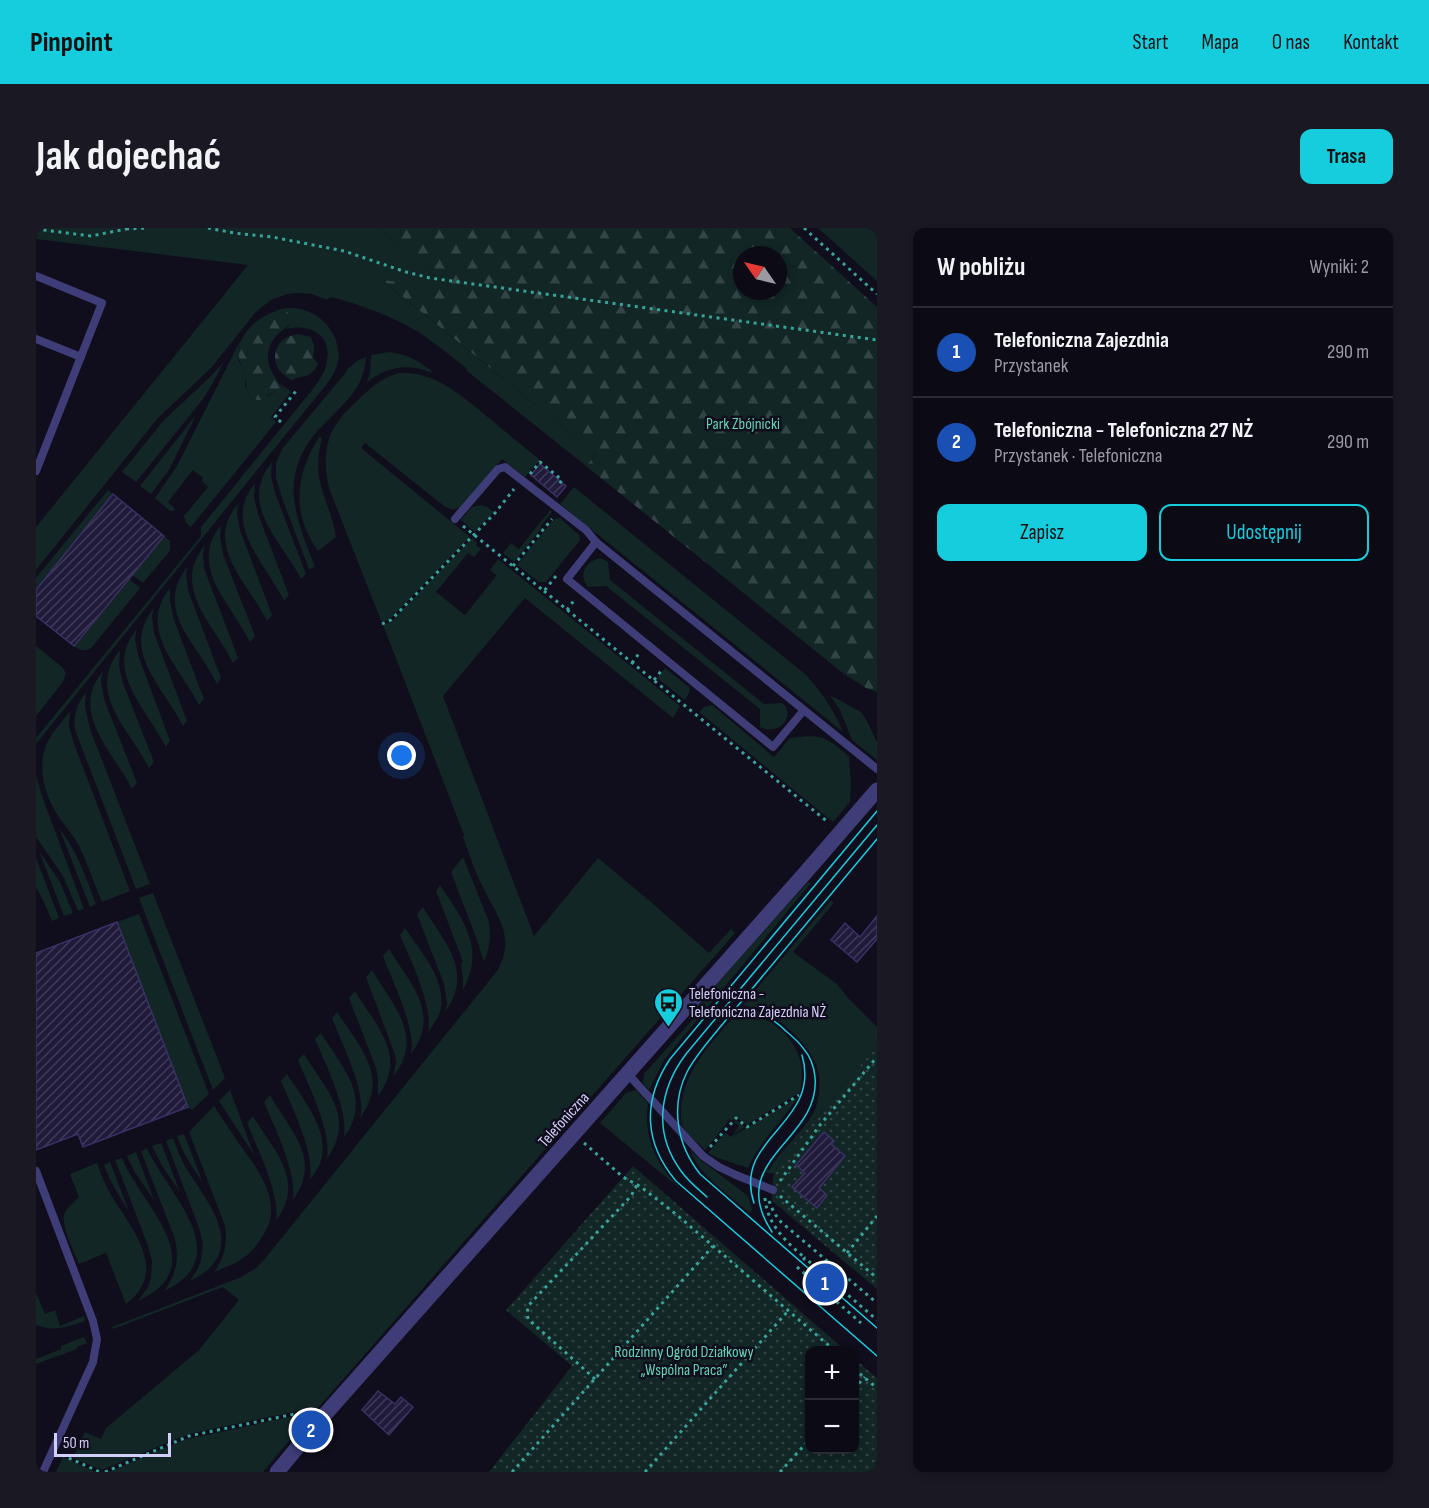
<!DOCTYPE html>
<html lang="pl">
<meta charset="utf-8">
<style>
:root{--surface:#0c0a15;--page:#1a1822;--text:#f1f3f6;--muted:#9a9aa0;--line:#2c2b34;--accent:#16cdde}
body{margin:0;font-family:"Sofia Sans Condensed",sans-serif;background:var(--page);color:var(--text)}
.controls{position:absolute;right:18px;bottom:18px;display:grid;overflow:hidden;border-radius:12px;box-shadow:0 3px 9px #0003}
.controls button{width:54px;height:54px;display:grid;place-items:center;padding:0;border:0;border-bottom:2px solid var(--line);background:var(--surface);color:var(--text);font:30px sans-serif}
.compass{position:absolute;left:697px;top:18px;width:54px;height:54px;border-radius:50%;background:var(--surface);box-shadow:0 3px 9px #0003;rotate:304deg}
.scale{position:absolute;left:18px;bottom:15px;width:117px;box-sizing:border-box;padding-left:6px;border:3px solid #d2cefa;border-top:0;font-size:16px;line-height:21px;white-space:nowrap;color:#d2cefa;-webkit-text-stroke:4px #100d1c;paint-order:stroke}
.you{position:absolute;left:366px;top:528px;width:21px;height:21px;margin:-15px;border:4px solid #fff;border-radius:50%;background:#1a73e8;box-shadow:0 0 0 9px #1a73e833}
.badge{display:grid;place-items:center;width:39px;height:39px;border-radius:50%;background:var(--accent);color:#fff;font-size:20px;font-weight:700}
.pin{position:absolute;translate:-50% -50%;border:3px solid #fff;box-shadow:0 2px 6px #0006}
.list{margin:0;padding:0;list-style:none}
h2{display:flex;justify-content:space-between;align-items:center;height:78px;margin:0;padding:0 24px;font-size:26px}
h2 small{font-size:20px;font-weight:400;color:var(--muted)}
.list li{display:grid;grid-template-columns:39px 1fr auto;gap:18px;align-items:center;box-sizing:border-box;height:90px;padding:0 24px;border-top:2px solid var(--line)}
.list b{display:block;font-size:22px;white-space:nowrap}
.list p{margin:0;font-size:20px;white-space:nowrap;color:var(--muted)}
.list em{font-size:20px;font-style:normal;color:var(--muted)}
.actions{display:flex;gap:12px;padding:18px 24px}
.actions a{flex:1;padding:14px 0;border:2px solid var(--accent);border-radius:12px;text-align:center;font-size:21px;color:var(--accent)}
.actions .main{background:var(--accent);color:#111}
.map{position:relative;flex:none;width:841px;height:1244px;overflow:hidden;border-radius:12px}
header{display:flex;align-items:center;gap:36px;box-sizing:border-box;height:84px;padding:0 30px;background:var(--accent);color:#111}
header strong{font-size:28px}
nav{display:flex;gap:33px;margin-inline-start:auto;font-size:21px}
.intro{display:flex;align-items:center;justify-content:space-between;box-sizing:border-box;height:144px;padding:0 36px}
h1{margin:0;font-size:42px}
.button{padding:15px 27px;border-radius:12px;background:var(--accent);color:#111;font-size:21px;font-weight:700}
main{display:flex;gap:36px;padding:0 36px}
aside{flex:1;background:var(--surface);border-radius:12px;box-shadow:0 3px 9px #0003}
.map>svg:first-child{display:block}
.green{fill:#112625}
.forest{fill:url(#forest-firs);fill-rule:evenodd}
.garden{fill:url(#garden-dots)}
.building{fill:url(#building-hatch);stroke:#3a3065;stroke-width:1.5}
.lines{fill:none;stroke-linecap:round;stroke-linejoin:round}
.path{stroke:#38a39b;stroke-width:3;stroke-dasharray:3 4.5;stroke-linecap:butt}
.service{stroke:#3e3d77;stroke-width:8}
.tertiary{stroke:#3e3d77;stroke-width:15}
.tram{stroke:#16cdde;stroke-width:1.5}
.labels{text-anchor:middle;stroke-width:5;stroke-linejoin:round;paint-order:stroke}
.park-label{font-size:16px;fill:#62d2b4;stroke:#100d1c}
.poi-label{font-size:16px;fill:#d2cefa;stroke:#100d1c;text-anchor:start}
.street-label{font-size:16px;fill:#d2cefa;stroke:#100d1c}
</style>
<header>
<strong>Pinpoint</strong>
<nav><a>Start</a><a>Mapa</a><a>O nas</a><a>Kontakt</a></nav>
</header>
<div class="intro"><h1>Jak dojechać</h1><a class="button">Trasa</a></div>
<main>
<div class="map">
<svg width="841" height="1244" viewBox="0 0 841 1244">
<defs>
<pattern id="forest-firs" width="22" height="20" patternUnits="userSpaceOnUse" patternTransform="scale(1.5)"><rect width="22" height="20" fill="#112625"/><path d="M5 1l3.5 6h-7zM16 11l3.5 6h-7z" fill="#334446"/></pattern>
<pattern id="garden-dots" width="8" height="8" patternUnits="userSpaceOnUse" patternTransform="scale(1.5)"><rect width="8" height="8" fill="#112625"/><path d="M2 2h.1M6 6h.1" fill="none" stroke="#334446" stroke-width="1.8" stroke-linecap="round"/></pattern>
<pattern id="building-hatch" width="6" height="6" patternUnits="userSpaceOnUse" patternTransform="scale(1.5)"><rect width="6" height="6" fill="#211b3b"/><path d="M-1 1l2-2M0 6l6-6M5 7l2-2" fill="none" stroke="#403b58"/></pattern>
</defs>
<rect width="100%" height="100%" fill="#100d1c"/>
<g class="green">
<path d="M0 0H343L414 61 347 53 560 226 550 238 431 143 430 140C413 127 396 112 377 101 352 87 323 76 295 69L291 72 276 66 260 65 251 66 235 72 220 84 176 139 122 190 0 342V299L212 37 0 11Z"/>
<path d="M782 0H841V53Z"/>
<path d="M249 80C255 80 262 80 268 82 290 88 306 112 302 134 300 141 297 147 294 152L0 516V510L165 308V299L276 162C283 153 290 143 291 132 296 106 272 95 250 101L255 95Z"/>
<path d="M208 108 203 119V133L209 146V157L213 167 221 172H229C235 163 239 164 249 164L244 155 255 164 235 189 240 194 155 299 150 295 148 288 172 259 166 253 167 250 157 242 132 274 139 281 137 283H134L119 270 141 238 202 117Z"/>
<path d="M353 124C371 126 384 133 398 145 393 144 386 141 380 140 362 137 345 143 331 154L334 145 335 127Z"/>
<path d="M330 129C329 151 319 165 303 181 294 191 283 200 275 211 243 256 262 294 279 339L273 341 246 270 240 250V235L246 221 311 143 310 142 321 133Z"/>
<path d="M188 134 174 160 167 171 100 254 86 244 128 192 173 150Z"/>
<path d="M363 145C400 143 426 168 453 190 470 204 487 218 504 232L489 249 466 231 425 279 417 282 408 278 329 215 325 220 434 309 354 391 346 395 294 263C287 239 287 211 304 191 308 185 315 179 320 174 333 161 344 150 363 145Z"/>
<path d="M160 187 133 242 115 266 104 258Z"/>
<path d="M284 208 286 210C283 222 281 235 283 248 286 269 297 286 300 309L282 323C255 285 259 246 284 208Z"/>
<path d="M236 234 235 248 239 265 270 346 265 351C246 313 201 277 236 234Z"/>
<path d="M219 255 218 269 222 286 253 367 248 373C230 336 185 296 219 255Z"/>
<path d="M538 259 769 446C786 464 798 482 807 504L524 276Z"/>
<path d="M72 262 77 266 0 362V350Z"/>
<path d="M202 276 201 285 204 302 236 387 231 393C214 357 166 317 202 276Z"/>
<path d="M444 277 451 279 458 284 439 304 425 292 436 279Z"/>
<path d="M514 282 516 284 505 298V301L478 334 467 325 475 315 483 321Z"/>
<path d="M524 290 543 307 544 312 510 354H503L481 337 518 291Z"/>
<path d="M185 297 184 309 187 326 219 408 214 414C196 376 151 339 185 297Z"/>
<path d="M128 308 134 313V322L132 325 107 355 96 347Z"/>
<path d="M436 310 441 315 440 317 445 321 438 329 432 325 401 363H399L430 388 429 387 460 348 462 349 454 342 462 331 644 478 637 490 489 370 407 468 498 708 562 630 615 674 673 725 695 701 699 705 281 1181 267 1182 157 1205 145 1209 66 1242 37 1230 49 1204 65 1211 70 1200 163 1122 203 1072 187 1059 77 1101 76 1099 203 1050 220 1040 227 1033 461 743C481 708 460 688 446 657 438 642 433 625 427 609L428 607 347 397 356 393Z"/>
<path d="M169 317 167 326 168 340 202 430 197 435C179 397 134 360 169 317Z"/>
<path d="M564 330 572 334 574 352 728 476 747 475C760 490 742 508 724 499V481L570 358 552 359C542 347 549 333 564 330Z"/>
<path d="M152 338 150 345 152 362 185 450 181 456C163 417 116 382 152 338Z"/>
<path d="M93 351 104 360 56 419C50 424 44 423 38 418Z"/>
<path d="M134 360V373L138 392 168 471 163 477C145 440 100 402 134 360Z"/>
<path d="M118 380 116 388 118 405 151 493 147 498C129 460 83 423 118 380Z"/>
<path d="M101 401 99 410 102 427 134 513 130 519C112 482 66 442 101 401Z"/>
<path d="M0 418 26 439 30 445 27 454 0 488Z"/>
<path d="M84 422 83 438 87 455 118 534 113 540C94 502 49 465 84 422Z"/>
<path d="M629 440 653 459 654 463 649 472 621 450Z"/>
<path d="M67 443 65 452 68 471 101 555 96 561C78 524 32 485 67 443Z"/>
<path d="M50 464 49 478 54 501 114 656 100 661 39 502C37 487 41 476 50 464Z"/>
<path d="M794 467 825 484 830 491 841 514V532L816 512 804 482Z"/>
<path d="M676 477 738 529 754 510C787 506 788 508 813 528L815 557 814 574 797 594 663 484 668 479Z"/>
<path d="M34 483 33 498 37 513 94 663 66 674C58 656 52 636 43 618 37 607 29 598 22 588 8 566 0 537 12 513 18 502 27 493 34 483Z"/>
<path d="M0 547 7 571 48 681 42 683 27 648 0 609Z"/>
<path d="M23 600C41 623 50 649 60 676L54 679Z"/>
<path d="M3 623 24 654 37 685 28 688Z"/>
<path d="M427 629 452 691C456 707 454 719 448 734L442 715 415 644Z"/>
<path d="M0 630 23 690 16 693 6 670 0 659Z"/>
<path d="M772 654 775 655 628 832 613 862 607 855 608 846 658 790 654 786Z"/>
<path d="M404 657C427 691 450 721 427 762V751L425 735 427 734 400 663Z"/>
<path d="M117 665 189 850 177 862 103 670Z"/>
<path d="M795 672 798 675 757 724 801 756 812 770 841 799V818L744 933 738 946 730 944 731 941 733 942C745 921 766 905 778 884 782 876 782 870 783 862 786 837 773 820 755 803 748 797 741 790 733 786 725 781 716 780 707 777Z"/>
<path d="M387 679C408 714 439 743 409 784L411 775 408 756 381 686Z"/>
<path d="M103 686 173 866 156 882 152 879 81 694Z"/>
<path d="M369 700C384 723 410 751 405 780 403 789 397 797 392 805 397 776 375 734 364 707Z"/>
<path d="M353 721C375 757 405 785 375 826 380 799 357 755 347 728Z"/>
<path d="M336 742C357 778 389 808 357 849L360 834 359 827 330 749Z"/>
<path d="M319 763C340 798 372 827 342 868V850L340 840 313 770Z"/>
<path d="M301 784C324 819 354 849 324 890 331 864 306 816 296 790Z"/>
<path d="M704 785C732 785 760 809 765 836 767 846 766 855 764 864L711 897 700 889 696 893 694 891 669 922C663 916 651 906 647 899 644 894 645 886 645 880 648 842 676 814 700 786Z"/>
<path d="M285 805C305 838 338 870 308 909 312 880 290 838 279 811Z"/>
<path d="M268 826C289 861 321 889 291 931 296 904 273 859 262 832Z"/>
<path d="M251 846C267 872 296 904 284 936 281 942 277 947 274 952 279 924 256 880 245 853Z"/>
<path d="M194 862 218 927 183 873Z"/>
<path d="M600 862 612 875C607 911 621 939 647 963L564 895 590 865Z"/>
<path d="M234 867C254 903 287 931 257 972 261 944 239 901 228 874Z"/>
<path d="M762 869C746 894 724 913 712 940L682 930 672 925 689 905 695 909 703 898 698 894 700 892 709 899 699 905 697 908Z"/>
<path d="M178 878C187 892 197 906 207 921 226 947 248 978 226 1009 221 1017 215 1025 207 1030 199 1036 188 1040 178 1044 188 1030 192 1016 189 998L153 904Z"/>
<path d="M217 888C238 923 270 952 240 993 244 965 222 922 211 895Z"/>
<path d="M148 906 167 955C157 940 147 926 141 908Z"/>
<path d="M137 910C141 920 144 930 150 940 174 977 214 1024 154 1053L162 1040 165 1032 167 1016 163 1000 130 913Z"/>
<path d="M125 915 144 964 126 938 116 918Z"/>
<path d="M111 920C130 964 203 1028 128 1063 141 1046 143 1030 139 1011L105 923Z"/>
<path d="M654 921 662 930 712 968 716 981 714 985C696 969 660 945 654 921Z"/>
<path d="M100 924 118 972 98 943 91 928Z"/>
<path d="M86 930C103 975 180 1037 102 1073L112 1059 115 1050 116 1033 111 1015 79 932Z"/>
<path d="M74 934 93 983C83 968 74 954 68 937Z"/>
<path d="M61 935C65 947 70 958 76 969 97 1001 133 1044 90 1076L70 1025 43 1036C38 1023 23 996 29 984 33 978 38 974 43 969L34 946Z"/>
<path d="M0 1065 9 1086 19 1082 24 1098 48 1088 49 1093C32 1099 18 1104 0 1097Z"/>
<path d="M48 1109 51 1115 41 1119V1121L0 1136V1131L25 1121V1118Z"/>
<path d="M267 1186 259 1197 263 1201 227 1244H73L147 1212Z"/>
<path d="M27 1229 59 1244H20Z"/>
</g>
<g class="forest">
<path d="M343 0H754L841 79V464L830 460 808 446 550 238 560 226 346 52 413 60ZM706 27H742V63H706Z"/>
<path d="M249 80 252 85 257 88C255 98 250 99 243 105 232 115 228 131 236 144 239 151 245 157 249 164L245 168 239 164 233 166 229 172H221L213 167C210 160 210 155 209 148 208 141 204 136 203 129 201 103 226 86 249 80Z"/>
<path d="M262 106 275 109C275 111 278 116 278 117 279 125 274 129 282 135 276 151 269 146 256 152 231 141 234 110 262 106Z"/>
</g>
<g class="garden">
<path d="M841 818V1061L736 973 737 949 744 933Z"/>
<path d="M597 938 809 1122H774V1222H818L819 1131 841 1150V1244H453L536 1138 470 1082Z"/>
</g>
<g class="building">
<path d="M504 236 530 258 521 269 495 247Z"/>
<path d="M77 266 128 308 38 418 0 388V362Z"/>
<path d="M841 688V711L821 734 795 712 809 695 824 709Z"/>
<path d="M81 694 152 879 47 919 42 906 0 922V725Z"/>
<path d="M788 904 798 913 795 916 809 928 783 960 791 967 781 980 756 959 769 945 760 937Z"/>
<path d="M342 1163 359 1176 365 1169 377 1179 353 1207 326 1182Z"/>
</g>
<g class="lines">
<g class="path">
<path d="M172 0 198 5 236 9 308 23 370 44 394 50 841 112"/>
<path d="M768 0 841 66"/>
<path d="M0 1 55 8 90 1"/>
<path d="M90 1 112 0"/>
<path d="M245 194 239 189 260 163"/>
<path d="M494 246 504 234 526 252 522 258"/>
<path d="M427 298 508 363 520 348"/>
<path d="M477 338 516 291"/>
<path d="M508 363 793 595"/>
<path d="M531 382 539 371"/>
<path d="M346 396 355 392 459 285 478 261"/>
<path d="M596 435 604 424"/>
<path d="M618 452 626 442"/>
<path d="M548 915 587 949 605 959 641 987 798 1122"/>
<path d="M674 919 700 890 711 899 763 867"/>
<path d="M744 953 784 897 841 829"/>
<path d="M744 968 841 1050"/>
<path d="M729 970C731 996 750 1014 769 1030"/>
<path d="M733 973 738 985 745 994 841 1075"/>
<path d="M811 1025 841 988"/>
<path d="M767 1032 769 1030 841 1092"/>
<path d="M761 1039 825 1095"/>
<path d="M818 1141 841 1160"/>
<path d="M559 1151 492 1091 491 1084 493 1077 595 968 601 957"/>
<path d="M818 1161 829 1149"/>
<path d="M26 1227 64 1244"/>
<path d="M69 1244 153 1208 273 1183"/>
<path d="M476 1244 677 1018"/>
<path d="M609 1244 752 1083"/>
<path d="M744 1244 774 1211"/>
</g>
<g class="service">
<path d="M0 48 66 75 0 243"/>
<path d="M0 111 45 129"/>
<path d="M419 291 462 241 469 239 550 302 560 314"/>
<path d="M768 482 737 519 531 351 560 314 841 541"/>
<path d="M591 845 667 928 683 939 700 947 737 962"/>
<path d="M0 943 57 1093 61 1111 57 1134 7 1244"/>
</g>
<path class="tertiary" d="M241 1244 285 1191 770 644 841 562"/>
<g class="tram">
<path d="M841 583 634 831C606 873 608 915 640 953L841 1128"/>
<path d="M841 611 685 798C673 813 660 827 651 844 634 878 641 917 664 946L841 1100"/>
<path d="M694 782C717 779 735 788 751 804 757 809 763 814 767 820 774 828 778 839 779 849 785 913 688 931 736 1004"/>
<path d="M671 969C662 961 652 953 645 943 617 905 623 862 650 826L841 597"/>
<path d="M718 975C696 909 786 896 766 827"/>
</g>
</g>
<defs>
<symbol id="bus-pin" viewBox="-11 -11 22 30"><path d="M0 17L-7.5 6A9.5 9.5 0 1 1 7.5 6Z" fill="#16cdde" stroke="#100d1c"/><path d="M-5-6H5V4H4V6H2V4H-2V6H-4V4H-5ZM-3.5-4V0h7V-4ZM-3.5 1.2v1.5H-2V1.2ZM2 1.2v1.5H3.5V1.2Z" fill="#111"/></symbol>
</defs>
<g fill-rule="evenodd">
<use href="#bus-pin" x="616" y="758" width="33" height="45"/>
</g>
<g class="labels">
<g class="park-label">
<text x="707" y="201">Park Zbójnicki</text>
<text x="648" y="1129">Rodzinny Ogród Działkowy<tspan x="648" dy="18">„Wspólna Praca”</tspan></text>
</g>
<g class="poi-label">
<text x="653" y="771">Telefoniczna -<tspan x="653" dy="18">Telefoniczna Zajezdnia NŻ</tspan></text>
</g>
<g class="street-label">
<text transform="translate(527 891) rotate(-48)" y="6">Telefoniczna</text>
</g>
</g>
</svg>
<div class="controls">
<button>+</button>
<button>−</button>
</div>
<svg class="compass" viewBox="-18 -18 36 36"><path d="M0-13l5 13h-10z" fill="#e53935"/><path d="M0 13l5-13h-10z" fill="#9a9aa0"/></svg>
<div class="scale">50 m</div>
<div class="you"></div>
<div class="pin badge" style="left:789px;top:1055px;background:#1a4fb4">1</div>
<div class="pin badge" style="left:275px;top:1202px;background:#1a4fb4">2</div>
</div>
<aside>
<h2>W pobliżu<small>Wyniki: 2</small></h2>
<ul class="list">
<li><span class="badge" style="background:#1a4fb4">1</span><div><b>Telefoniczna Zajezdnia</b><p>Przystanek</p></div><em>290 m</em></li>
<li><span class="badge" style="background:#1a4fb4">2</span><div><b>Telefoniczna - Telefoniczna 27 NŻ</b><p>Przystanek · Telefoniczna</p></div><em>290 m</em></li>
</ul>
<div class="actions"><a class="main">Zapisz</a><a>Udostępnij</a></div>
</aside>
</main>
